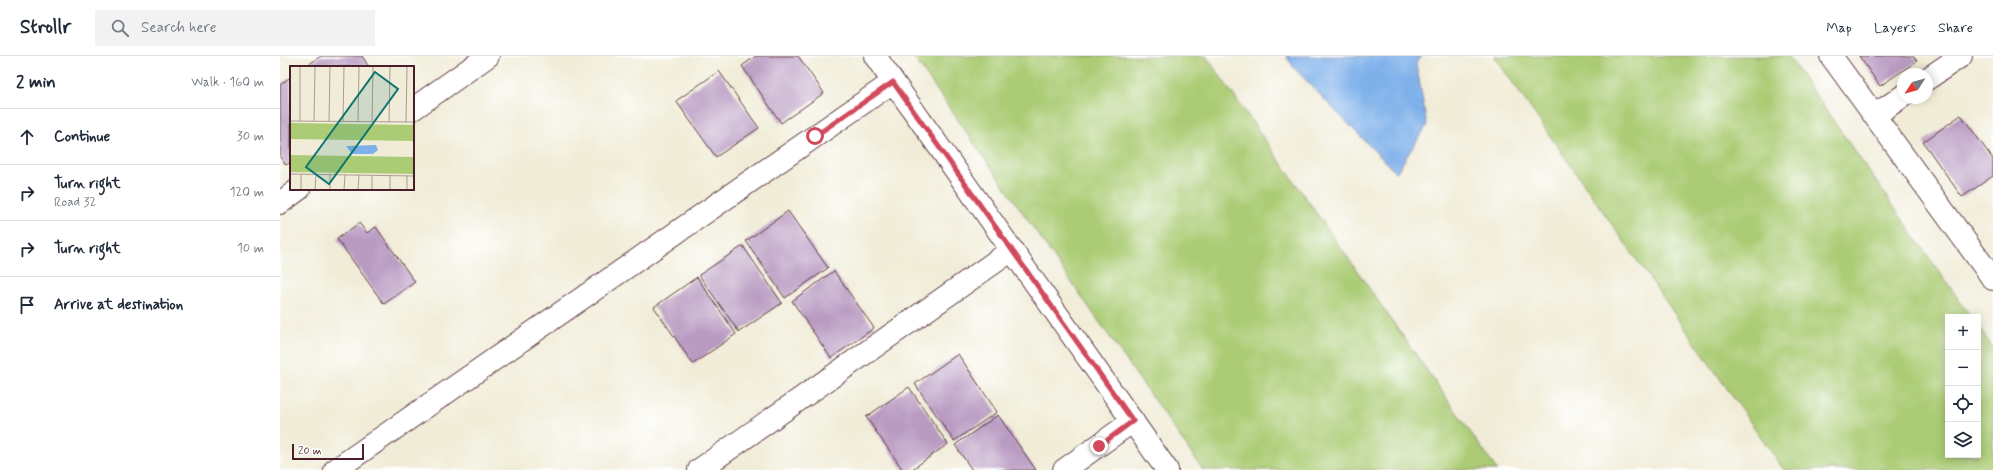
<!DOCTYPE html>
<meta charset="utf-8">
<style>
:root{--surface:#fff;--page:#f2f2f3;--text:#1f2937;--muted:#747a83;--line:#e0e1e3}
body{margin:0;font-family:Mynerve,sans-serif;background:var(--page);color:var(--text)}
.controls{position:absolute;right:12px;bottom:12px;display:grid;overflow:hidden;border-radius:0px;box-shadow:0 2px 10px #0003}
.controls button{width:36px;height:36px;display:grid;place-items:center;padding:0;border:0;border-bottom:1px solid var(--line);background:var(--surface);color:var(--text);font:20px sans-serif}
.compass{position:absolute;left:1617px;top:12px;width:36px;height:36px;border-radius:50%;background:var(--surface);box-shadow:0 2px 10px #0003;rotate:234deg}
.scale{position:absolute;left:12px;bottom:10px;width:72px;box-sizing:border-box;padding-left:4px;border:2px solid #4a1f2b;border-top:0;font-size:11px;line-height:14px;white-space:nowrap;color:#4a1f2b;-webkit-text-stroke:3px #fff;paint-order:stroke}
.stop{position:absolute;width:12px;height:12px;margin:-9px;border:3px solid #d1495b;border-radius:50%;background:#fff}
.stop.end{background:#d1495b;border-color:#fff;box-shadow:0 1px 4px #0008}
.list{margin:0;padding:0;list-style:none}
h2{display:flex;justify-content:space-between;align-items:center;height:52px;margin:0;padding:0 16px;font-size:17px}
h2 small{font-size:13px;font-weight:400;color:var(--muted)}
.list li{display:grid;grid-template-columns:26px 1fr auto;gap:12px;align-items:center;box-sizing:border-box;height:56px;padding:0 16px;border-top:1px solid var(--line)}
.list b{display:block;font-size:15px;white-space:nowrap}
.list p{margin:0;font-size:13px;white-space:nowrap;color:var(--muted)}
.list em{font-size:13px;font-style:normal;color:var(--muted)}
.icon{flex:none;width:22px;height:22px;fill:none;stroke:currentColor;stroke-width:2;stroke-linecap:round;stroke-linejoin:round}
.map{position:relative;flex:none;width:1713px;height:414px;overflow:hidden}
header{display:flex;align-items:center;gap:24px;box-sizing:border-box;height:56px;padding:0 20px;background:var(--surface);border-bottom:1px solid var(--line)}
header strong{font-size:19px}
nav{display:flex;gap:22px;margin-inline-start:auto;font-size:14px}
.search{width:280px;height:36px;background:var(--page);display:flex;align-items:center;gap:10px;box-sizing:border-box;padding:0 14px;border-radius:0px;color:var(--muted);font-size:15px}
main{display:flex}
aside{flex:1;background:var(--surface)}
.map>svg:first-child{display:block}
.green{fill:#abcc75;stroke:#7a7650}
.water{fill:#7eb0ea;stroke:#64688a}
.building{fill:#b99bc2}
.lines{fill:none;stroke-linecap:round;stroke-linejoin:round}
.minor-casing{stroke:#633e45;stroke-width:24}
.minor{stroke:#fff;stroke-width:22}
.route{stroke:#d1495b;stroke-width:5}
.inset-road{fill:none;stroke:#ae9a92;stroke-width:1}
.view{fill:#0f766e;fill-opacity:0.15;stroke:#0f766e;stroke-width:2}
.inset-edge{fill:none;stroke:#4a1f2b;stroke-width:2}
</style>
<header>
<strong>Strollr</strong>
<div class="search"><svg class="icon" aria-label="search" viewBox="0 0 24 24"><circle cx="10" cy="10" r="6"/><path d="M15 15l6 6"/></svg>Search here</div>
<nav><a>Map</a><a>Layers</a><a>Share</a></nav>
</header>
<main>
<aside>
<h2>2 min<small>Walk · 160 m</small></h2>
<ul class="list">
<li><svg class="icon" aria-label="ahead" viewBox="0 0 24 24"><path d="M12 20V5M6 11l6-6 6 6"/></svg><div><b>Continue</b></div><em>30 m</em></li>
<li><svg class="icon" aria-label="right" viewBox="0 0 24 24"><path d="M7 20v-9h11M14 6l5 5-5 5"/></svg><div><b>Turn right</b><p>Road 32</p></div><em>120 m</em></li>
<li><svg class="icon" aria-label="right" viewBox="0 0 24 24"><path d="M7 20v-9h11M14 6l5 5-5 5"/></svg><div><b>Turn right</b></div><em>10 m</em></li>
<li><svg class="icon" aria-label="arrive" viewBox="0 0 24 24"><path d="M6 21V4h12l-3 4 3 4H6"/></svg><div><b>Arrive at destination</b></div></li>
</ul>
</aside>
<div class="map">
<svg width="1713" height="414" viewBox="0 0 1713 414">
<rect width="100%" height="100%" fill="#fff"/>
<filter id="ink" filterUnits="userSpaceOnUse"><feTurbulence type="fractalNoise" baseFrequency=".025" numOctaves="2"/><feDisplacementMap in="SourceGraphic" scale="8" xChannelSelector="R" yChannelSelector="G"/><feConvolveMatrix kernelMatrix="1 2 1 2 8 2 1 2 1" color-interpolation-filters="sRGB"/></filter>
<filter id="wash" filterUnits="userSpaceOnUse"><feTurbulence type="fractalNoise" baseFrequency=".012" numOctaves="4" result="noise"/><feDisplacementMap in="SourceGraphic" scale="16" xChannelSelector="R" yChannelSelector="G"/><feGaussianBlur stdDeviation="0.9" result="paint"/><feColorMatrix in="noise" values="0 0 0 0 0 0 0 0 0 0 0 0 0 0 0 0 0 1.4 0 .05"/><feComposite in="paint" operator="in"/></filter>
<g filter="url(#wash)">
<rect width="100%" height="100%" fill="#f0ecd7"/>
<g class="green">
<path d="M633 0H926L1217 414H923Z"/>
<path d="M1214 0H1508L1691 261H1668V399H1698V270L1713 292V414H1504Z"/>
</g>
<path class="water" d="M1006 0H1142L1136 7 1147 69 1116 117 1015 13Z"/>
<g id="blocks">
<g class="building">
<path d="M41 0H82L89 11H25Z"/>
<path d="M476 0H518L544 37 501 67 462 10Z"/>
<path d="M1579 0H1633L1637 5 1600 30Z"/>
<path d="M439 15 479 72 436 101 396 45Z"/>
<path d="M9 22 11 25V106L6 109 0 101V29Z"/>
<path d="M1681 59 1713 103V120L1682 141 1643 86Z"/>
<path d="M508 155 548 212 505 242 466 185Z"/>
<path d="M79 167 87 177 96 171 135 226 104 248 57 183Z"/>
<path d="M463 190 502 247 459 276 419 219Z"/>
<path d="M554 215 594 272 551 302 512 245Z"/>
<path d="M417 221 456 278 413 308 374 251Z"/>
<path d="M678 298 717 356 674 385 635 328Z"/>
<path d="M629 331 668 388 631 414H623L586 361Z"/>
<path d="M718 359 756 414H692L675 389Z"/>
</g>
</g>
</g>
<g filter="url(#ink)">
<use href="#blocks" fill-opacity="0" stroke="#633e45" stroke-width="1"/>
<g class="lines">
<defs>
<g id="minor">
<path d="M595 0 887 414"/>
<path d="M1551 0 1713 223"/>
<path d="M1647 23 1681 0"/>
<path d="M133 53 208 0"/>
<path d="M1595 59 1623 40"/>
<path d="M0 147 19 133"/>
<path d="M55 414 613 26"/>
<path d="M419 414 732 194"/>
<path d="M784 414 853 365"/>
</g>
</defs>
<use href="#minor" class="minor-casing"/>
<use href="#minor" class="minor"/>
</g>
</g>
<g class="lines" filter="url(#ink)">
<path class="route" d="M535 80 613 26 853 365 819 390"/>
</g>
<g transform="translate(10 10)">
<rect width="124" height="124" fill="#f0ecd7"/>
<path d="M0 57 124 59V75L0 73ZM0 89 124 91V108L0 106Z" fill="#abcc75"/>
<path d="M86 79 88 84 83 88H62L56 80Z" fill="#7eb0ea"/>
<path class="inset-road" d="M0 55 124 56M10 55V0M24 55 25 0M39 55 40 0M53 55 54 0M68 56 69 0M82 56 83 0M99 56 100 0M116 56 117 0M0 108 124 110M117 109V124M11 124V109M25 124 26 109M40 124V109M54 124 55 109M68 124 69 109M82 124V109M100 124V109"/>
<path class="view" d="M85 6 108 23 39 118 16 101Z"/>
<rect width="124" height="124" class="inset-edge"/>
</g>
</svg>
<div class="controls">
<button>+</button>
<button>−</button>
<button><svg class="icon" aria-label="locate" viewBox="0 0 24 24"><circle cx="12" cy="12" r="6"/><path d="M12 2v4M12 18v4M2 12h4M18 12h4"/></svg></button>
<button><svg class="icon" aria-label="layers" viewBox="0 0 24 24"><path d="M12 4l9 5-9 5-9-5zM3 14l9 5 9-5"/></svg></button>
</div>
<svg class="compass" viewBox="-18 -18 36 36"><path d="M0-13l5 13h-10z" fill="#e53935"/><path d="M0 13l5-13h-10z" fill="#747a83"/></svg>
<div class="scale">20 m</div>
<div class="stop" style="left:535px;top:80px"></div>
<div class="stop end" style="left:819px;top:390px"></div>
</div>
</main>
